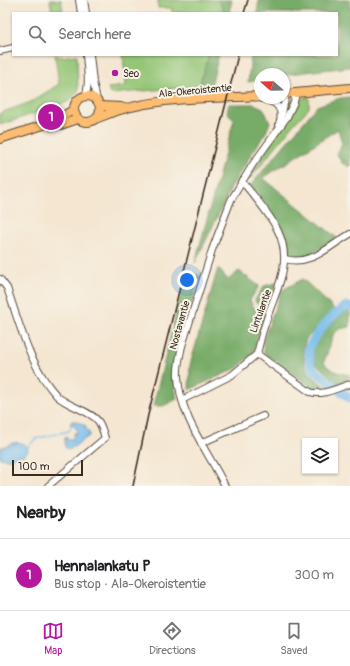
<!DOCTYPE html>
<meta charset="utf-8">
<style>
:root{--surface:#fff;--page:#f2f2f2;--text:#202124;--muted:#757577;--line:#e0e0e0;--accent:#b5179e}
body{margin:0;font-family:Pangolin,sans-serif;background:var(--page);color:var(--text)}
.controls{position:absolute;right:12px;bottom:12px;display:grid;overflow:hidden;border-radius:0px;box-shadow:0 1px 3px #0004}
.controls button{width:36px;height:36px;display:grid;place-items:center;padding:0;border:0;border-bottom:1px solid var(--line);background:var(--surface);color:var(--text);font:20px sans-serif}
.compass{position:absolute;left:254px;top:68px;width:36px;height:36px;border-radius:50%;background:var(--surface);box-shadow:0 1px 3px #0004;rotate:290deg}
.scale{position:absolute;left:12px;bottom:10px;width:71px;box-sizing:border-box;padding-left:4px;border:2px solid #3b2a1e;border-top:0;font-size:11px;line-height:14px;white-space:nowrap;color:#3b2a1e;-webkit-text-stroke:3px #f7f3e8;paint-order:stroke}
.you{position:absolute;left:187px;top:280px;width:14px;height:14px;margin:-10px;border:3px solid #fff;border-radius:50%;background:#1a73e8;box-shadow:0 0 0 6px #1a73e833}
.badge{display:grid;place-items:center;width:26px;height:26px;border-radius:50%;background:var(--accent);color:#fff;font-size:13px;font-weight:700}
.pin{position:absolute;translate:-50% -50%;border:2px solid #fff;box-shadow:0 1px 4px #0006}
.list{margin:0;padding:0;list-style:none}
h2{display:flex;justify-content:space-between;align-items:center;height:52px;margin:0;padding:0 16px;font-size:17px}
h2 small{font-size:13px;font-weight:400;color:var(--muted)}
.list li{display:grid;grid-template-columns:26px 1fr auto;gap:12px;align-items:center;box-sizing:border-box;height:72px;padding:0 16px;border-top:1px solid var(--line)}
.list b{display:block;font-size:15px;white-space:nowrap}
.list p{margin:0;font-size:13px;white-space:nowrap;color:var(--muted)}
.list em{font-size:13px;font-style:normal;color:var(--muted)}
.icon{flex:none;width:22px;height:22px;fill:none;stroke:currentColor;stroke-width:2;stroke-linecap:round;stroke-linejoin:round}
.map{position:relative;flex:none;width:350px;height:486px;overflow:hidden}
.search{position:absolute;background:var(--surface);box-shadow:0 1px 3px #0004;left:12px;right:12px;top:12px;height:44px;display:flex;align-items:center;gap:10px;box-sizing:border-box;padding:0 14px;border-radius:0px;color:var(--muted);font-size:15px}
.sheet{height:124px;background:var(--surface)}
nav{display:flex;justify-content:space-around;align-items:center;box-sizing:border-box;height:56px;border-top:1px solid var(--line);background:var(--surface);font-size:11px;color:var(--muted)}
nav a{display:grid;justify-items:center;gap:2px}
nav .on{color:var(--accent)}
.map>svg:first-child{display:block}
.green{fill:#94c677;stroke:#68784a}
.forest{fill:#77ab68;stroke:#596a43}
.water{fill:#75bbec;stroke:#587285}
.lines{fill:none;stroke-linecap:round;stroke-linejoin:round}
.stream{stroke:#75bbec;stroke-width:1.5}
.river{stroke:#75bbec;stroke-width:9}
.minor-casing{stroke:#574639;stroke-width:8}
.major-casing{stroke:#574639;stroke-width:10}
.minor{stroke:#fff;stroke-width:6}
.major{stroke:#fcbd6f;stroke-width:8}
.rail{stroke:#3b2a1e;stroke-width:1.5}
.poi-dot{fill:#b5179e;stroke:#f7f3e8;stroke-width:1.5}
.labels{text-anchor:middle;stroke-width:4;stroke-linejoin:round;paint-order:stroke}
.poi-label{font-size:10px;fill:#3b2a1e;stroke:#f7f3e8;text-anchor:start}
.street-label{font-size:10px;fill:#3b2a1e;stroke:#f7f3e8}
</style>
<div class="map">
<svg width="350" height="486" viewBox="0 0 350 486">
<rect width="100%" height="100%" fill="#f7f3e8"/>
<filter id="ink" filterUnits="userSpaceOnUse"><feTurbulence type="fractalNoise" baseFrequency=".025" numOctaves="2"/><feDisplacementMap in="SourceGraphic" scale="8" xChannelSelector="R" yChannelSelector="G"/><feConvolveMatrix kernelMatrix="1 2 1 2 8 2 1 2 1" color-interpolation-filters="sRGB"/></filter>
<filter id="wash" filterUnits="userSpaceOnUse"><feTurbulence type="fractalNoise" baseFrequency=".012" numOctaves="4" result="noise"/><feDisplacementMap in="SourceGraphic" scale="16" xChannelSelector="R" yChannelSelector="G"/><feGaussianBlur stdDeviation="0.9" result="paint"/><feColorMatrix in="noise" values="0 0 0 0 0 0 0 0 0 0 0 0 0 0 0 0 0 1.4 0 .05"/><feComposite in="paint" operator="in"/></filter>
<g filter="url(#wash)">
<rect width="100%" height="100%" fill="#f4e6d0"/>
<g class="green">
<path d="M50 0H61L63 10 52 12Z"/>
<path d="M158 0H218L223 8 222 13H172V8H158Z"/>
<path d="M55 55C64 59 68 55 77 55L78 92 68 102 0 125V113L31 102 59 84Z"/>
<path d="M123 55H209L199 86 110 94 108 88 126 86Z"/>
<path d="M309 97V108L293 125 250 179H248L297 104 302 98Z"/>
</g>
<g class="forest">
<path d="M218 0H232L229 13H222L223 8Z"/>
<path d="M259 0H350V67L305 72 284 75V74H260V80L248 82 251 55H337V13H257Z"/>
<path d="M209 55H219L211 86H199Z"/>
<path d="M350 97V167L342 163 337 154 342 143 338 129 263 178 337 238 304 259 289 258C285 229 267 208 251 185L317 106 340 98Z"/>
<path d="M229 104H254L263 108 270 122 266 132 235 180 195 263 234 120 227 112Z"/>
<path d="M218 268 228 280 239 271 259 286 250 300 253 307 265 313 253 353 237 368 189 390 190 365Z"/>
<path d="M187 271 200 276 175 358 174 380 177 399 163 406H153Z"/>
<path d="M303 279 334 309 306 339 303 349 305 365 310 374 325 387 314 389 264 353 263 342 273 313 282 290Z"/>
<path d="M276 283 267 308 256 303 255 300 264 286Z"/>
<path d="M347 310 350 311V327L340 329 334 333 324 362C329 371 340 373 350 375V378L338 383 315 363 312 350 323 331Z"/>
</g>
<g class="water">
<path d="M72 421H76L86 426V429L90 434 89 436 69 450 65 447V437L69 439H73L74 433H77L76 427 70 424Z"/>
<path d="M13 443C19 442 22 442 27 446L28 451 22 456 18 455 11 459H6L0 458V448Z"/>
</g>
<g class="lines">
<path class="stream" d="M28 447 35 439 69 431 72 425"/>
<path class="river" d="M350 307 346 306C330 316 317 332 308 349L311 365 315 371 350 398"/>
</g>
</g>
<g filter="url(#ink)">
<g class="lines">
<defs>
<g id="minor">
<path d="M79 0 81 13"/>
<path d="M84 0 86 13"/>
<path d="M0 51 13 48"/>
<path d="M90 55 93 82 97 100"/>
<path d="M85 97C90 85 87 68 86 55"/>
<path d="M254 97C271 100 286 104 279 124"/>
<path d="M282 114 286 94"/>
<path d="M241 182 246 186C257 200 270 214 278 231 292 260 279 285 269 312 264 326 260 340 257 354L310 392C323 396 337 388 350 384"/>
<path d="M285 259C311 266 328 247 350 234"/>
<path d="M0 279 7 288C20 325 30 367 57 396 67 406 91 411 98 421 102 426 103 433 105 438L48 486"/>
<path d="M182 400 232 375 257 354"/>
<path d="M201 443 263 416"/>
<path d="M225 486C208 451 180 417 178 377 177 366 180 356 182 346L212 250 231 200 253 164 287 117 294 102 296 93"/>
</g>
<g id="major">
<path d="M284 94 350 88"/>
<circle cx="87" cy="109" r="13"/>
<path d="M100 106 121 107"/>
<path d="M98 118C147 96 207 99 260 96"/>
<path d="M51 126 61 125 78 119"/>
<path d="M0 139 56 121 74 109"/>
</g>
</defs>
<use href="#minor" class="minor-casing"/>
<use href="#major" class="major-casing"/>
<use href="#minor" class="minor"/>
<use href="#major" class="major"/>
<g class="rail">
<path d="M244 13 248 0"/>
<path d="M133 486 148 415 238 55"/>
</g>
</g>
</g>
<circle class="poi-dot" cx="115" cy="73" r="4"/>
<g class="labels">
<g class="poi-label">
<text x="123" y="77">Seo</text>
</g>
<g class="street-label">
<text transform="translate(195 90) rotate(-5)" y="4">Ala-Okeroistentie</text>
<text transform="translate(260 311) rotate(-70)" y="4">Lintulantie</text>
<text transform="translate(179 325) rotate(-74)" y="4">Nostavantie</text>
</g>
</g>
</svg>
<div class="controls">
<button><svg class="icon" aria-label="layers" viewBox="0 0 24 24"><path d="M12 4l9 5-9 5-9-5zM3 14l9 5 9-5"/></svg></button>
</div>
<svg class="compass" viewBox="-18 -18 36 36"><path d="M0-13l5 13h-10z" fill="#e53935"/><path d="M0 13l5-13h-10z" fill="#757577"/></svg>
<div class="scale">100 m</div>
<div class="you"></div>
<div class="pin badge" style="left:51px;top:117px">1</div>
<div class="search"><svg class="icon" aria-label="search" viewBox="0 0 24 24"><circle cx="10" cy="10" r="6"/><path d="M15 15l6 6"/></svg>Search here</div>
</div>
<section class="sheet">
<h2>Nearby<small></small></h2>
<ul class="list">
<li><span class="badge">1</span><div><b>Hennalankatu P</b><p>Bus stop · Ala-Okeroistentie</p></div><em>300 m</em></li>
</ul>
</section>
<nav>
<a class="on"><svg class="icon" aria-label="map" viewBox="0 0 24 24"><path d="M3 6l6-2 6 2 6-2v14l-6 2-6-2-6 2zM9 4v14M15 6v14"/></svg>Map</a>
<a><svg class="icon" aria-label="directions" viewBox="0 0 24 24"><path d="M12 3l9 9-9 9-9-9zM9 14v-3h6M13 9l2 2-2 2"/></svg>Directions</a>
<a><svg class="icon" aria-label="saved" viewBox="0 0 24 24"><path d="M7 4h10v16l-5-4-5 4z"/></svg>Saved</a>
</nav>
